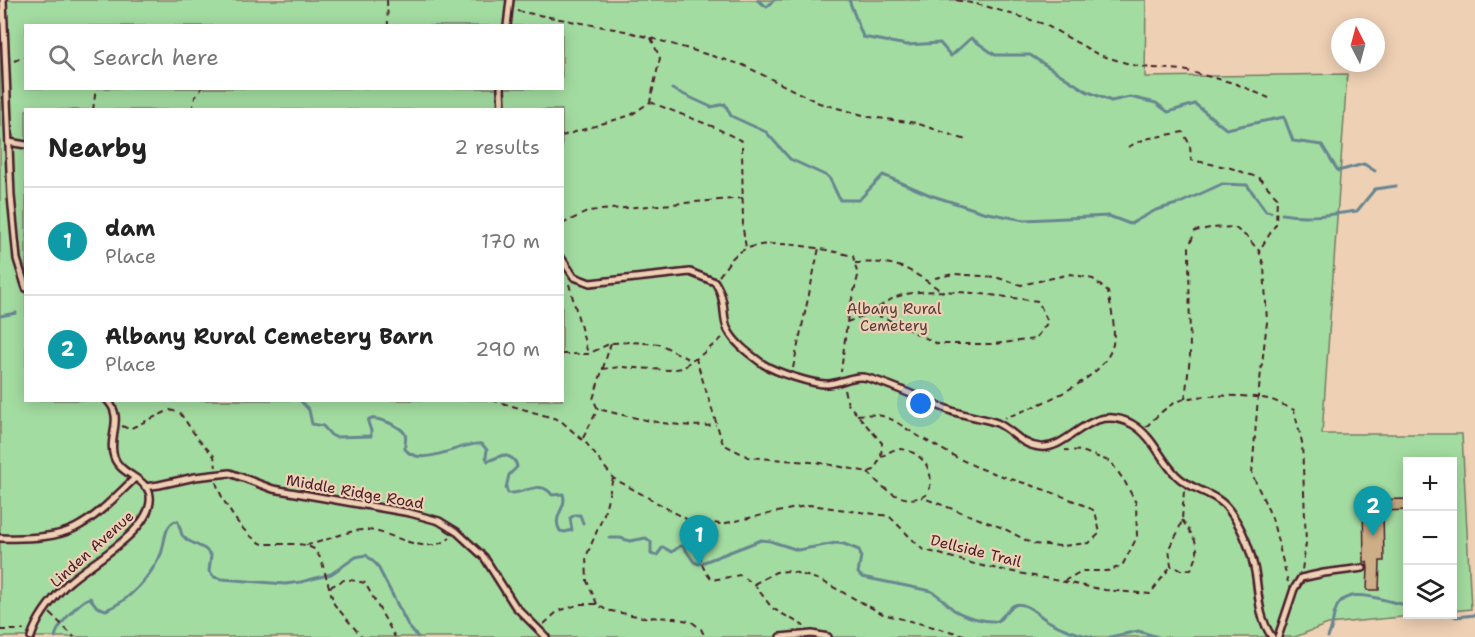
<!DOCTYPE html>
<meta charset="utf-8">
<style>
:root{--surface:#fff;--page:#f6f6f6;--text:#222;--muted:#767676;--line:#e0e0e0;--accent:#db2777}
body{margin:0;font-family:"Shantell Sans",sans-serif;background:var(--page);color:var(--text)}
.controls{position:absolute;right:18px;bottom:18px;display:grid;overflow:hidden;border-radius:0px;box-shadow:0 3px 15px #0003}
.controls button{width:54px;height:54px;display:grid;place-items:center;padding:0;border:0;border-bottom:2px solid var(--line);background:var(--surface);color:var(--text);font:30px sans-serif}
.compass{position:absolute;left:1331px;top:18px;width:54px;height:54px;border-radius:50%;background:var(--surface);box-shadow:0 3px 15px #0003;rotate:354deg}
.you{position:absolute;left:921px;top:404px;width:21px;height:21px;margin:-15px;border:4px solid #fff;border-radius:50%;background:#1a73e8;box-shadow:0 0 0 9px #1a73e833}
.badge{display:grid;place-items:center;width:39px;height:39px;border-radius:50%;background:var(--accent);color:#fff;font-size:20px;font-weight:700}
.pin{position:absolute;translate:-50% -50px;filter:drop-shadow(0 2px 3px #0008)}
.pin::after{content:'';position:absolute;top:32px;width:21px;height:18px;background:inherit;clip-path:polygon(0 0,100% 0,50% 100%)}
.list{margin:0;padding:0;list-style:none}
h2{display:flex;justify-content:space-between;align-items:center;height:78px;margin:0;padding:0 24px;font-size:26px}
h2 small{font-size:20px;font-weight:400;color:var(--muted)}
.list li{display:grid;grid-template-columns:39px 1fr auto;gap:18px;align-items:center;box-sizing:border-box;height:108px;padding:0 24px;border-top:2px solid var(--line)}
.list b{display:block;font-size:22px;white-space:nowrap}
.list p{margin:0;font-size:20px;white-space:nowrap;color:var(--muted)}
.list em{font-size:20px;font-style:normal;color:var(--muted)}
.icon{flex:none;width:33px;height:33px;fill:none;stroke:currentColor;stroke-width:2;stroke-linecap:round;stroke-linejoin:round}
.map{position:relative;flex:none;width:1475px;height:637px;overflow:hidden}
.search{position:absolute;background:var(--surface);box-shadow:0 3px 15px #0003;left:24px;top:24px;width:540px;height:66px;display:flex;align-items:center;gap:15px;box-sizing:border-box;padding:0 21px;border-radius:0px;color:var(--muted);font-size:22px}
.panel{position:absolute;background:var(--surface);box-shadow:0 3px 15px #0003;left:24px;top:108px;width:540px;height:294px;border-radius:0px}
.map>svg:first-child{display:block}
.green{fill:#a3dca1;stroke:#767e66;stroke-width:1.5;fill-rule:evenodd}
.lines{fill:none;stroke-linecap:round;stroke-linejoin:round}
.stream{stroke:#678690;stroke-width:3}
.building{fill:#cdae86;stroke:#4a1f2b;stroke-width:1.5}
.service-casing{stroke:#4a1f2b;stroke-width:10}
.path{stroke:#4a1f2b;stroke-width:2;stroke-dasharray:6 4.5;stroke-linecap:butt}
.service{stroke:#eed0b4;stroke-width:5}
.labels{text-anchor:middle;stroke-width:4.5;stroke-linejoin:round;paint-order:stroke}
.park-label{font-size:15px;fill:#573b3d;stroke:#eed0b4}
.street-label{font-size:15px;fill:#4a1f2b;stroke:#eed0b4}
</style>
<div class="map">
<svg width="1475" height="637" viewBox="0 0 1475 637">
<rect width="100%" height="100%" fill="#eed0b4"/>
<filter id="ink" filterUnits="userSpaceOnUse"><feTurbulence type="fractalNoise" baseFrequency=".0167" numOctaves="2"/><feDisplacementMap in="SourceGraphic" scale="12" xChannelSelector="R" yChannelSelector="G"/><feConvolveMatrix kernelMatrix="1 2 1 2 8 2 1 2 1" color-interpolation-filters="sRGB"/></filter>
<g filter="url(#ink)">
<path class="green" d="M0 0H1146L1145 77 1347 74 1322 434H1462L1471 609 1453 611 1452 462H1408V614L1422 615 1328 624 1295 637H0ZM26 26H562V88H26ZM26 110H562V400H26Z"/>
<g class="lines">
<g class="stream">
<path d="M757 0 767 7 774 0"/>
<path d="M849 0 863 37 907 45 940 43 951 56 971 38 995 55H1030L1086 91 1111 101 1130 97 1156 103 1168 112 1195 104 1226 129 1284 117 1293 141 1322 145 1338 171 1364 164 1375 171"/>
<path d="M672 89 711 107 725 104 731 116 766 132 790 159 829 177 840 200H859L883 175 930 195 983 212 1024 220 1109 216 1130 224 1156 210 1180 203 1222 184 1247 185 1266 211 1271 212"/>
<path d="M1282 214C1307 219 1333 214 1357 211L1375 189 1396 186"/>
<path d="M0 316 16 313"/>
<path d="M300 400 309 410 312 424 323 426 331 435 335 437 371 436V431L368 422 369 419C378 417 401 426 405 434 407 439 404 444 405 449 421 470 462 441 482 444L487 450 486 457 488 461 503 455C509 456 516 459 517 467L509 475 506 488 508 493C523 495 541 478 552 495L563 494C568 508 551 516 560 531L565 532 572 530 570 518 575 515H580L583 523"/>
<path d="M609 538H620L630 541 646 538 651 542V554L654 555H657L663 547 672 552 680 546H683L694 562 699 564 761 540 770 541 798 550 836 543 844 544 859 550 861 556 858 573 862 577 931 591C941 596 946 604 954 610 966 617 984 622 998 621 1004 616 1008 608 1015 605 1026 601 1039 616 1048 621 1061 628 1077 634 1092 637"/>
<path d="M1450 614 1456 617 1475 615"/>
<path d="M55 637C57 626 80 600 90 598L97 607 106 610C129 601 150 577 161 554 165 543 164 526 175 521L178 522 182 535 187 540 205 549 211 555 209 571 214 577 222 579 285 584 301 582 331 574 356 557 366 555 377 565 409 627 418 637"/>
<path d="M1110 637 1138 631 1158 637"/>
<path d="M1328 637C1333 628 1332 618 1336 609 1346 582 1389 604 1408 605"/>
</g>
</g>
<path class="building" d="M1407 499V510L1383 511 1384 561H1380L1379 590H1367L1368 568 1367 562H1364L1363 500Z"/>
<g class="lines">
<defs>
<g id="service">
<path d="M3 0 11 196 17 259 26 288"/>
<path d="M507 26 510 0"/>
<path d="M501 88 502 110"/>
<path d="M9 142 26 145"/>
<path d="M562 259 574 277 590 283 690 272 715 282C718 287 721 293 722 299 725 308 723 321 728 330 735 344 751 355 763 364 775 372 815 385 828 384 842 383 854 374 868 378 896 386 921 399 949 410 964 416 981 417 997 423 1013 430 1020 445 1040 447 1071 450 1089 401 1132 424 1153 436 1160 459 1176 475 1191 491 1216 492 1229 510 1243 529 1252 553 1256 577 1259 599 1259 618 1272 637"/>
<path d="M145 487 159 485 195 477 230 473 273 489 410 513 439 521 457 532 484 557 515 606 546 637"/>
<path d="M0 538C73 540 84 528 135 478"/>
<path d="M31 637C37 618 53 598 67 584 89 563 154 530 150 496 148 478 120 475 114 457 107 437 125 418 107 400"/>
<path d="M780 637 812 634 828 637"/>
<path d="M1278 637 1294 589 1301 578 1324 573 1363 568"/>
</g>
</defs>
<use href="#service" class="service-casing"/>
<g class="path">
<path d="M387 0 388 26"/>
<path d="M956 0 985 6 1044 24 1099 55 1140 67 1183 70 1234 83 1269 98"/>
<path d="M517 11 625 31 651 38 660 58 650 102 631 115 562 136"/>
<path d="M651 38 743 65 819 103 870 117 916 123 966 140"/>
<path d="M14 61 26 56"/>
<path d="M650 102 714 127 742 141 743 229 746 248"/>
<path d="M93 110 96 88"/>
<path d="M192 110 195 97 202 88"/>
<path d="M1128 147 1145 139 1183 132 1190 145 1191 160 1231 168 1259 178 1277 197 1276 224 1259 251"/>
<path d="M562 224 589 211 743 198"/>
<path d="M855 263C900 260 907 268 943 292"/>
<path d="M719 276C725 269 730 259 737 254 763 234 823 249 853 256L858 276 848 314 841 372"/>
<path d="M935 278 954 274 995 277 1021 285 1071 274 1093 279 1108 292C1111 308 1116 328 1113 344 1106 380 1036 406 1005 418"/>
<path d="M569 284 588 354"/>
<path d="M847 322 870 313 887 319 938 344H994L1035 339 1048 322 1038 301C1001 297 927 283 894 298 886 302 878 308 870 313"/>
<path d="M722 338 696 359 723 444 748 457 821 463 868 472 874 470 881 457 882 443 848 404 844 390"/>
<path d="M611 343 593 399 598 409C635 418 677 429 716 425"/>
<path d="M562 354H588L611 343 630 342 660 344 688 359H696"/>
<path d="M793 368 819 248"/>
<path d="M602 369 621 367 668 370 684 368 691 360"/>
<path d="M1185 399 1190 357 1189 247 1195 231 1210 228 1234 227 1247 237 1259 251 1264 266 1267 322 1258 397 1252 474 1272 518 1288 582"/>
<path d="M492 400 560 420 587 444 613 478 688 520 721 524 810 505 889 516 922 549 978 565 1105 590 1150 594 1171 566"/>
<path d="M857 415C891 412 893 422 920 437 940 448 961 461 982 469 1020 483 1060 492 1095 511L1100 533 1089 543 1062 546 1033 544 1003 528 921 497"/>
<path d="M122 426 129 429 170 410 180 413 198 439 214 456 216 467"/>
<path d="M1146 427C1156 417 1166 406 1179 401 1196 393 1254 395 1272 400 1280 403 1287 407 1294 410L1302 442 1306 543 1302 570"/>
<path d="M583 438 598 409"/>
<path d="M868 472C882 488 903 507 926 495 939 476 923 450 899 449 892 449 887 454 881 457"/>
<path d="M216 482C222 502 243 536 263 544H297L306 545 314 549 321 559 334 604 362 637"/>
<path d="M1182 520C1194 538 1204 548 1191 569L1181 570 1171 566 1169 548 1178 532 1182 520 1184 490"/>
<path d="M705 523C701 547 694 560 712 580L740 575 754 584 772 608 804 626"/>
<path d="M306 545C326 542 345 530 365 530 395 531 422 558 450 538"/>
<path d="M1064 581 1082 571H1107L1122 566 1137 537 1136 503 1125 482 1111 462 1082 451 1065 450"/>
<path d="M754 584 776 572 790 571 820 580 883 614 972 637"/>
<path d="M330 587 346 579 365 583 395 637"/>
<path d="M597 604 587 581 586 557 604 514 613 478"/>
<path d="M50 613 74 637"/>
<path d="M544 624 558 611 581 604H597L606 610 642 617 675 618 692 622 701 629 705 637"/>
<path d="M0 630H24"/>
</g>
<use href="#service" class="service"/>
</g>
</g>
<g class="labels">
<g class="park-label">
<text x="894" y="314">Albany Rural<tspan x="894" dy="17">Cemetery</tspan></text>
</g>
<g class="street-label">
<text transform="translate(355 492) rotate(10)" y="5">Middle Ridge Road</text>
<text transform="translate(92 549) rotate(-42)" y="5">Linden Avenue</text>
<text transform="translate(976 551) rotate(14)" y="5">Dellside Trail</text>
</g>
</g>
</svg>
<div class="controls">
<button>+</button>
<button>−</button>
<button><svg class="icon" aria-label="layers" viewBox="0 0 24 24"><path d="M12 4l9 5-9 5-9-5zM3 14l9 5 9-5"/></svg></button>
</div>
<svg class="compass" viewBox="-18 -18 36 36"><path d="M0-13l5 13h-10z" fill="#e53935"/><path d="M0 13l5-13h-10z" fill="#767676"/></svg>
<div class="you"></div>
<div class="pin badge" style="left:699px;top:565px;background:#0f9aa8">1</div>
<div class="pin badge" style="left:1373px;top:536px;background:#0f9aa8">2</div>
<div class="search"><svg class="icon" aria-label="search" viewBox="0 0 24 24"><circle cx="10" cy="10" r="6"/><path d="M15 15l6 6"/></svg>Search here</div>
<section class="panel">
<h2>Nearby<small>2 results</small></h2>
<ul class="list">
<li><span class="badge" style="background:#0f9aa8">1</span><div><b>dam</b><p>Place</p></div><em>170 m</em></li>
<li><span class="badge" style="background:#0f9aa8">2</span><div><b>Albany Rural Cemetery Barn</b><p>Place</p></div><em>290 m</em></li>
</ul>
</section>
</div>
